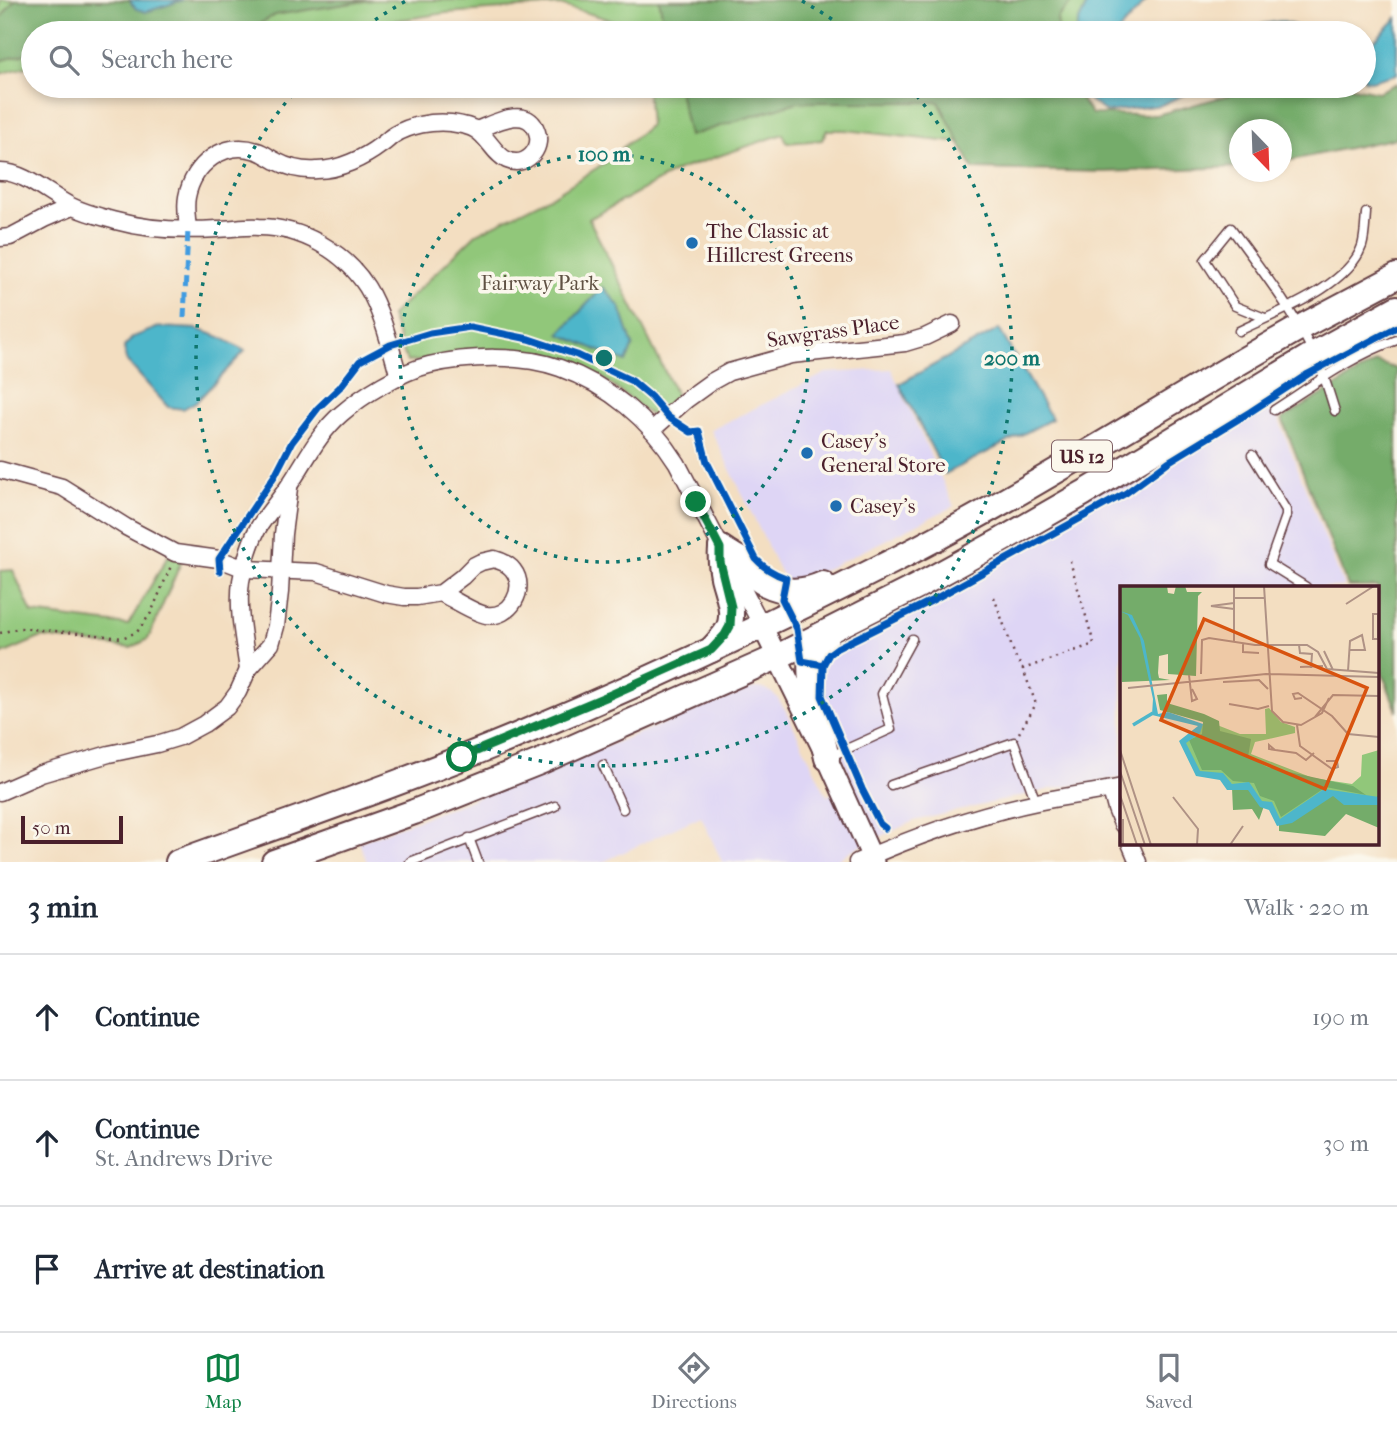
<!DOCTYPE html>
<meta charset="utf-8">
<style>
:root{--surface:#fff;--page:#f2f2f3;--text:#1f2937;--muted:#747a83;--line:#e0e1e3;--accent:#0b8043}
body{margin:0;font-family:"IM FELL French Canon",serif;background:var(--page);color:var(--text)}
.compass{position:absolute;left:1229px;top:119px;width:63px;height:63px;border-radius:50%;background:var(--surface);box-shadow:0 4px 10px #0003;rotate:157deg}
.scale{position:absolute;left:21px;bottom:18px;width:102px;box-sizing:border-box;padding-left:7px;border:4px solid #4a1f2b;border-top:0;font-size:19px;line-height:24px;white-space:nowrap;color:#4a1f2b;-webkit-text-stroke:5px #fbf7ec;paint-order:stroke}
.stop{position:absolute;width:21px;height:21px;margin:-16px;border:5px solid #0b8043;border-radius:50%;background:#fff}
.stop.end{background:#0b8043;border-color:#fff;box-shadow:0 2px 7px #0008}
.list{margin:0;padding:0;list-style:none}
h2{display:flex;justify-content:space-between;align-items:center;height:91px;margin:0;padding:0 28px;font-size:30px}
h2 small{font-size:23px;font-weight:400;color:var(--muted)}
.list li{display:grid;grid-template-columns:46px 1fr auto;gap:21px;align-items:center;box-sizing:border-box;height:126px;padding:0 28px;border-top:2px solid var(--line)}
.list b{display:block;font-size:26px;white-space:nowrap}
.list p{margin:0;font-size:23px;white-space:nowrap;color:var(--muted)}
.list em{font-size:23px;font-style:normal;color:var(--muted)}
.icon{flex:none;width:38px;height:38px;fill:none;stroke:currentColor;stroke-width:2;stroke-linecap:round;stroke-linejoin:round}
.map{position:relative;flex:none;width:1397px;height:862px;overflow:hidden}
.search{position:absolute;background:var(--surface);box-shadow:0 4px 10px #0003;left:21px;right:21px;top:21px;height:77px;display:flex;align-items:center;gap:18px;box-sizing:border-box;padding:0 24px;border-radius:38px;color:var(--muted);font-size:26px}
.sheet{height:469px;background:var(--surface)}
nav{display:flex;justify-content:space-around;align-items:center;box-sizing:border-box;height:98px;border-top:2px solid var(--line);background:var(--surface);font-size:19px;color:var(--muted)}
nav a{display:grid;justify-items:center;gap:4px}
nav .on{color:var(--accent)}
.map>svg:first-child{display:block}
.built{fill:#ded5f5}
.green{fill:#91c77a;stroke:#6e7352;stroke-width:2}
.forest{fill:#74ac6a;stroke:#5f664a;stroke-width:2}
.water{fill:#4db6ca;stroke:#4c6a7a;stroke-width:2}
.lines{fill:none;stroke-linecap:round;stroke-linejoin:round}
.service-casing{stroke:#633c42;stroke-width:11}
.minor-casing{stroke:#633c42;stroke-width:19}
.tertiary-casing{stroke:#633c42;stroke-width:23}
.primary-casing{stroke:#633c42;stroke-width:28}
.path{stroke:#633c42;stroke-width:2.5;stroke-dasharray:2 5;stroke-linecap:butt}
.service{stroke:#fff;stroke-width:8}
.minor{stroke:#fff;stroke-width:16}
.tertiary{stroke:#fff;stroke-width:19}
.primary{stroke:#fff;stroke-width:24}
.quiet{stroke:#409be1;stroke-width:5;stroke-dasharray:10 5;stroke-linecap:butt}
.cycleway-casing{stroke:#fbf7ec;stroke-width:11}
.cycleway{stroke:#0057b8;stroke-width:7}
.route{stroke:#0b8043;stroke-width:9}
.ring{fill:none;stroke:#0f766e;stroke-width:3.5;stroke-dasharray:3.5 7}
.poi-dot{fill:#1f6fb2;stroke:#fbf7ec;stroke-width:2.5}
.labels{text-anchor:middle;stroke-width:7;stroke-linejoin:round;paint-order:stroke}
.shield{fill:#fbf7ec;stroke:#7f6065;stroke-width:2}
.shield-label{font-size:19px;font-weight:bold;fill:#4a1f2b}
.poi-label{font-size:21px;fill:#4a1f2b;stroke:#fbf7ec;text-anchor:start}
.park-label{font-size:21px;fill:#5f5143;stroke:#fbf7ec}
.street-label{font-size:21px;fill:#4a1f2b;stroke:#fbf7ec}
.inset-river{fill:none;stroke:#4db6ca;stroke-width:3.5}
.inset-road{fill:none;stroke:#af9285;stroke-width:2}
.view{fill:#d8530f;fill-opacity:0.15;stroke:#d8530f;stroke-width:3.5}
.inset-edge{fill:none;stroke:#4a1f2b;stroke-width:3.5}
.centre{fill:#0f766e;stroke:#fbf7ec;stroke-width:3.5}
.ring-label{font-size:21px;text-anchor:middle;font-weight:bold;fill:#0f766e;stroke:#fbf7ec;stroke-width:7;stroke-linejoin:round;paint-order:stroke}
</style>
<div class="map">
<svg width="1397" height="862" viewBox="0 0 1397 862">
<rect width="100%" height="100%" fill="#fbf7ec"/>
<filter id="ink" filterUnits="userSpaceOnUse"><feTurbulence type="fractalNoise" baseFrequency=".0143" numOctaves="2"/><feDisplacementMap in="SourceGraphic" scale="14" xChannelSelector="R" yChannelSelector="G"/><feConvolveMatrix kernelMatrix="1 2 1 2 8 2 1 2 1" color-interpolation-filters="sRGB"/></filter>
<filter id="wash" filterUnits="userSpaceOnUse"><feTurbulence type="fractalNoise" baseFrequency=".00686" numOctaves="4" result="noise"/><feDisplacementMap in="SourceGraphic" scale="28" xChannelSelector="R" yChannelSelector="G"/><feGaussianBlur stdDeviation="1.57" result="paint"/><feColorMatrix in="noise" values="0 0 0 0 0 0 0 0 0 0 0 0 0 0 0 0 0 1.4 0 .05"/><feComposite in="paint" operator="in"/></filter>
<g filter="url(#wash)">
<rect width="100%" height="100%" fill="#f3dec1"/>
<g class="built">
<path d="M891 369 954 506 788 588 711 430 826 373Z"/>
<path d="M1307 369 1311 371 1312 375 1310 379 1273 405 1344 587H1122V778L1051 789 914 821 850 851 835 862H722L701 816 603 862H367L359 842 463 803 750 689 759 688 768 690 777 697 786 711 827 796 853 784 834 736 819 681 827 650 836 638Z"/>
</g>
<g class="green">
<path d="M0 0H1119L1098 33H642V29L560 5 446 13 313 33H33V65L0 74Z"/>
<path d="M647 86H1089L1065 132 951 142 845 130H827L822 140 787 143 783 134 678 170 589 219 678 398 654 418 604 379 520 352 407 362 391 316 476 234 554 195 603 164 650 125Z"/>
<path d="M168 556 182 560 148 639 131 648 42 637 0 655V571L13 570 32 613 128 625Z"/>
</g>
<g class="forest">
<path d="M15 0H372L275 15 254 27 146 31 134 33H33V52L0 61V19Z"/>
<path d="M659 0H1074L1057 18 1059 33H666Z"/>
<path d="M1397 83V138L1282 162V130H1240L1239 167 1104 172 973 169 939 102H797L689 136 678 86H1070L1092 114 1156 115 1233 94 1269 86H1348L1378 92Z"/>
<path d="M1376 362 1397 369V711L1378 662V587H1348L1282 419Z"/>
</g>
<g class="water">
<path d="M131 0H183L146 12 136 9 131 3Z"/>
<path d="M1089 0H1147L1117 33H1076L1078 23Z"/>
<path d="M1397 18V74L1371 81 1364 80V42L1372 43Z"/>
<path d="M1280 21 1318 33H1213Z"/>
<path d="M1079 86H1203L1161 105 1106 112 1081 94Z"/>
<path d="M603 287 620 307 633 346 626 362 559 334Z"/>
<path d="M159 327 197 329 220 337 245 351 197 401 183 409 168 407 126 360 124 347 133 337Z"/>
<path d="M999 329 1052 419 945 474 899 384Z"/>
</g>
</g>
<g filter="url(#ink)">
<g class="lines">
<defs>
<g id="service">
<path d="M1265 318 1235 306 1205 260 1231 228C1263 272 1297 315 1319 365 1326 380 1330 396 1335 411"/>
<path d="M1239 331C1275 313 1348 287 1362 246 1365 236 1365 224 1366 213"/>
<path d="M1274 410C1313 385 1353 355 1397 340"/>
<path d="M1252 455 1286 510V516L1269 564 1306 587"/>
<path d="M829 757 891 729 882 694 912 639"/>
<path d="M603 765 623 809"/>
<path d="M891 785 1014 742 1036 802"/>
<path d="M469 838 478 862"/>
<path d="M410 862 555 806"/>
</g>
<g id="minor">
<path d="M0 172C24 171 50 196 71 206 85 213 102 217 116 221 148 230 184 231 217 229 231 229 245 226 259 227 301 227 344 251 367 287 382 311 391 349 399 377"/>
<path d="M188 229C187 219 185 207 187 197 193 165 224 139 257 151 264 153 270 158 276 161 289 168 303 171 317 170 339 170 364 158 381 145 386 142 389 138 394 135 410 125 432 121 451 123 458 124 470 126 476 130 488 137 494 154 507 160 525 168 543 150 537 132 528 104 494 123 477 130"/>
<path d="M0 238 10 237 44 219 72 207"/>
<path d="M653 429 686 400 711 382 729 372 791 355 905 343 925 337 952 324"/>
<path d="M0 470 62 487 126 527 175 553 219 559 245 569 316 572 386 594 404 597H417L441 593 462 577 473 566 481 562 494 559C501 561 509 564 513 570 528 589 510 619 486 615 474 613 453 599 441 593"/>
<path d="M248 670C244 641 237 610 241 581 244 564 251 539 260 525 269 512 279 500 288 487 306 461 317 435 341 414 363 395 400 372 429 365 468 356 521 354 560 368 608 385 650 420 677 463L762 626"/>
<path d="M1111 790 1116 809 1122 824"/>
<path d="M0 792 41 774 109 754 157 744 180 737 204 724 227 707 238 692 248 670 271 644 276 626 280 592 283 534 289 488"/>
<path d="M1130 843 1138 862"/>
<path d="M857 862C915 836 975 815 1037 802 1065 796 1094 793 1122 787"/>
</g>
<path id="tertiary" d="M762 626 827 758 874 862"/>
<g id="primary">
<path d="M721 548C727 552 734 556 740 560 744 564 747 569 751 573 771 593 799 595 823 584"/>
<path d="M711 650C717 643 725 636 729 627 735 611 727 593 723 577 721 567 720 558 721 548"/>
<path d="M827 758C822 735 803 669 813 650 816 644 823 639 828 634"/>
<path d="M178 862C291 821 405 782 516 736 644 683 770 624 893 561 1033 490 1164 404 1301 327 1333 310 1365 293 1397 276"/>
<path d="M274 862 414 812 542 761 777 657 918 586 1002 540 1084 493 1314 354 1397 308"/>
</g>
</defs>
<use href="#service" class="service-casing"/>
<use href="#minor" class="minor-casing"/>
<use href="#tertiary" class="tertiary-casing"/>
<use href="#primary" class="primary-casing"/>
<g class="path">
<path d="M994 597 1015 656 1023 669"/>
<path d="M0 633 19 628 89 634 122 638 137 632 151 613 171 566"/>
<path d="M1019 733 1036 704 1023 669 1094 644 1070 561"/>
</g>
<use href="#service" class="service"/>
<use href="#minor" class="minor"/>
<use href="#tertiary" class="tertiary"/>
<use href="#primary" class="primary"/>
<path class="quiet" d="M184 318 188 229"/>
<defs>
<g id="cycleway">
<path d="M220 571 219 559 275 475 292 442 318 408 340 387 360 361 390 345 430 333 470 327 529 339 577 355 632 381 651 397 668 417 691 432 699 431 707 462 756 559C765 569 774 574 786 578L782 599 797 629 802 661 823 665"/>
<path d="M885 828 880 824 862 789 822 696 823 665 829 654 837 648 931 601 1126 493 1168 462 1250 412 1308 374 1397 327"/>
</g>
</defs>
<use href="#cycleway" class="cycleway-casing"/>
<use href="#cycleway" class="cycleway"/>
</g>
</g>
<g class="lines" filter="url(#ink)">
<path class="route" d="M462 757 608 696 711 650 725 635 730 626 731 607 720 562V548L696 502"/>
</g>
<g class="ring">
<circle cx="604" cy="358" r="204"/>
<path d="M358 32A408 408 0 0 1 406 1M802 1A408 408 0 0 1 850 32M910 88A408 408 0 1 1 298 88"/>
</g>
<g class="poi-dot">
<circle cx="692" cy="243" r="7"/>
<circle cx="807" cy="453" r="7"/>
<circle cx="836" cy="506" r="7"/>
</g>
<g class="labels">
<rect class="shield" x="1052" y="440.5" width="60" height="31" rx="5"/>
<g class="shield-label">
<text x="1082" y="463">US 12</text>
</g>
<g class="poi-label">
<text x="706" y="238">The Classic at<tspan x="706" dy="24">Hillcrest Greens</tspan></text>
<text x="821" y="448">Casey's<tspan x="821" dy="24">General Store</tspan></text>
<text x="850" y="513">Casey's</text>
</g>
<g class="park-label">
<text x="540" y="290">Fairway Park</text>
</g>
<g class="street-label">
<text transform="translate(833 331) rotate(-8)" y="7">Sawgrass Place</text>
</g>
</g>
<g transform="translate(1120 586)">
<rect width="259" height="259" fill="#f3dec1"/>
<path d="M149 122 161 136 175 141V147L135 156 131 168 193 192 232 198 241 190 242 169 259 164V214L159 236 151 223 107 195 82 189 65 164 66 151 87 135 120 148H146L145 123Z" fill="#91c77a"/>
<path d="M0 0H47L48 7 54 8 56 0H65L67 6H82L78 10 76 90 48 88V68L39 70 38 87 39 92 50 94 2 96ZM47 108V117L84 128 99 135 100 145 131 153 128 171 147 181 233 200 246 209 206 201 161 231 154 215 140 210 134 197 113 195 101 184H82L69 154 82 148 83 136 40 124 37 109ZM126 199 144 220 139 234 132 223 113 224 112 202ZM259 208V242L226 228 205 250 159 245V236L206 209 254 215Z" fill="#74ac6a"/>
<path d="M0 25 12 29 24 55 38 128 48 126 83 138 80 147 66 157 80 185 103 187 112 198 129 196 142 215 152 216 160 233 204 203 259 211V219H224L213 210 172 237 157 240 149 224 140 221 128 204H107L100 194 76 190 59 155 78 140 32 129 33 113 20 52 8 29Z" fill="#4db6ca"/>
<path class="inset-river" d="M13 139 33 127"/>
<path class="inset-road" d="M144 0 152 125 163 136 181 139 202 127 209 112M114 12H145M114 17 91 20 114 23M226 18 254 0M258 28H253V53H259M258 53V28M114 56V0M123 58V66L139 67M179 59 180 67 192 68 191 82M204 65 213 84M180 81 203 80M228 85 230 55 242 49 245 64H229M81 88 82 54 89 52 135 59H187L198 66 207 83 259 87M69 89 72 115 77 113 72 103M103 96 139 94 148 103M8 102 146 88 259 91M182 112 175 113 173 108 178 107 212 130 228 148 259 151M109 118 138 123 149 120M195 131 213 109 259 110M177 139 180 160 212 183 218 181 217 175H206M0 164 31 259M155 164 149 159V163L176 167 186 174 194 167M0 185 25 259M0 209 17 259M53 211 78 243 77 259M3 233V259M110 259 123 240"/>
<path class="view" d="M84 33 247 102 205 203 41 134Z"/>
<rect width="259" height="259" class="inset-edge"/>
</g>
<circle cx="604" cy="358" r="10" class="centre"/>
<g class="ring-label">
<text x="604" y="161">100 m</text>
<text x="1012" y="365">200 m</text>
</g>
</svg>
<svg class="compass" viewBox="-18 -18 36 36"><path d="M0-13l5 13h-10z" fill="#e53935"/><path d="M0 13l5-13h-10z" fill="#747a83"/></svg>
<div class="scale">50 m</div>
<div class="stop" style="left:462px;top:757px"></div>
<div class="stop end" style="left:696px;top:502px"></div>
<div class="search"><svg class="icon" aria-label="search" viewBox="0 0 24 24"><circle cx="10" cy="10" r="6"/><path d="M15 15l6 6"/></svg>Search here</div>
</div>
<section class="sheet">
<h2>3 min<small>Walk · 220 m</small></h2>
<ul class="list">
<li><svg class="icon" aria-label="ahead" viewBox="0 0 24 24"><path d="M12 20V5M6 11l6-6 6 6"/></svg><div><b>Continue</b></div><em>190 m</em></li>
<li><svg class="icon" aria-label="ahead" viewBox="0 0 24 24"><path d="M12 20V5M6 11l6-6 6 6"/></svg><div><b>Continue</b><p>St. Andrews Drive</p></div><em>30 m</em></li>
<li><svg class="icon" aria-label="arrive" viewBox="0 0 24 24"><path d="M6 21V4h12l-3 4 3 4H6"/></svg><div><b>Arrive at destination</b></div></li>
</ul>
</section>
<nav>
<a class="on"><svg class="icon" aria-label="map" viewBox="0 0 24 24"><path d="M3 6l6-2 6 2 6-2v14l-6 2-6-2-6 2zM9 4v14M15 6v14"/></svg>Map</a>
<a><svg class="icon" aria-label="directions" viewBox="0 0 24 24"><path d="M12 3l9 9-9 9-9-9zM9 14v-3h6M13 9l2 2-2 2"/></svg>Directions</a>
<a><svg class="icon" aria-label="saved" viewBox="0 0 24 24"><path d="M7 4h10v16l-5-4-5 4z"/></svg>Saved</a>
</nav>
